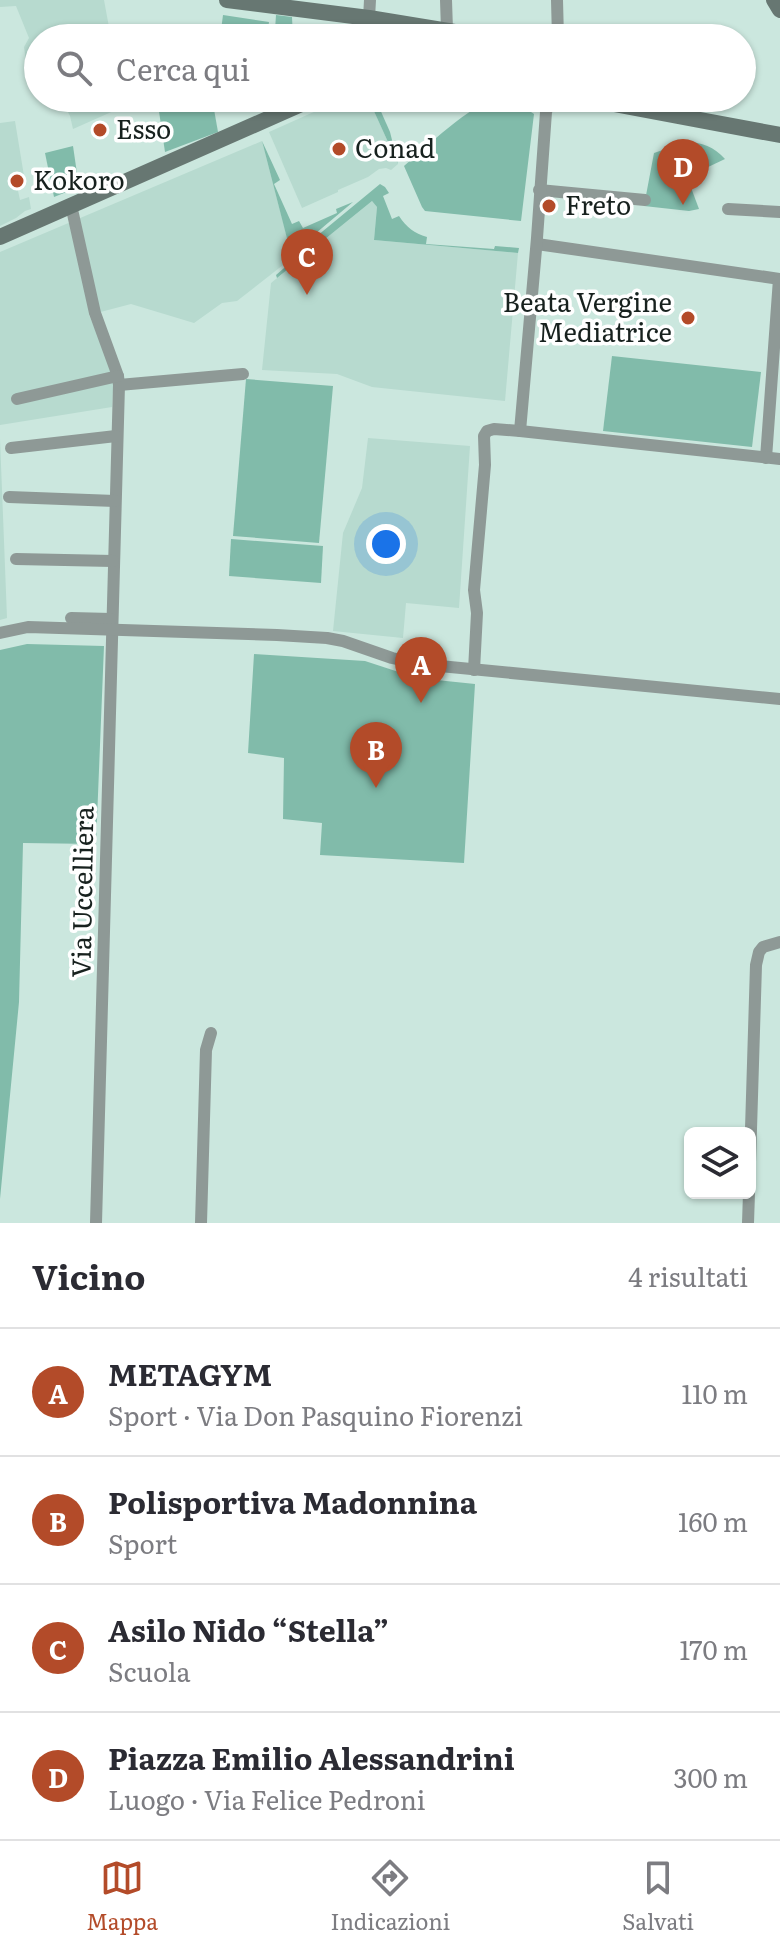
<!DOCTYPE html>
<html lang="it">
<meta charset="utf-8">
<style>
:root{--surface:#fff;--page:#f7f7f7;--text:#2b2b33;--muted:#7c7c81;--line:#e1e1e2;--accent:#b34b29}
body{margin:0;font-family:Literata,serif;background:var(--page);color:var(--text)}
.controls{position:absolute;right:24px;bottom:24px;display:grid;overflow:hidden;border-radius:12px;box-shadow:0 2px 6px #0004}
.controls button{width:72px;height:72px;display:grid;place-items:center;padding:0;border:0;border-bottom:2px solid var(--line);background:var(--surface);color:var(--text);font:40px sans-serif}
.you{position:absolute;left:386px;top:544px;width:28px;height:28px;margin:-20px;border:6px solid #fff;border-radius:50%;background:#1a73e8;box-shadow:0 0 0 12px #1a73e833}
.badge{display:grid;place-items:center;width:52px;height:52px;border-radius:50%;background:var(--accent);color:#fff;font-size:26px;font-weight:700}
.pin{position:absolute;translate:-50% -66px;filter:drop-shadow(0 2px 4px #0008)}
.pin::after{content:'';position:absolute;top:42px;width:28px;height:24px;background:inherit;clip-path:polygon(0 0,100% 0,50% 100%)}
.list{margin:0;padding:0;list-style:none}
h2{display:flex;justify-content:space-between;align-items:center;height:104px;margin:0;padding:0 32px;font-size:34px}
h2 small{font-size:26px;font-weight:400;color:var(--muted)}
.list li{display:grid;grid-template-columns:52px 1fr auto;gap:24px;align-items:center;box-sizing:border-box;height:128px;padding:0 32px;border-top:2px solid var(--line)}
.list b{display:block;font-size:30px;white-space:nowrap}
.list p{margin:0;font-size:26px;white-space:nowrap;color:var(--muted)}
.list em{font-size:26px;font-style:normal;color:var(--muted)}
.icon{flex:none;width:44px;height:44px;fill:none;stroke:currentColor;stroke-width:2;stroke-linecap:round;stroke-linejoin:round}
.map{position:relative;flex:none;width:780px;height:1223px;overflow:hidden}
.search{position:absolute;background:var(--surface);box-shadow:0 2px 6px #0004;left:24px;right:24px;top:24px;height:88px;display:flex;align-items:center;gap:20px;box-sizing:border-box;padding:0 28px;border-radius:44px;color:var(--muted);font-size:30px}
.sheet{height:616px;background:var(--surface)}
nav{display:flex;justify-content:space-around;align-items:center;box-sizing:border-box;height:112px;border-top:2px solid var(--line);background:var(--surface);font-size:22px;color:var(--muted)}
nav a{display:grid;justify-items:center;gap:4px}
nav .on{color:var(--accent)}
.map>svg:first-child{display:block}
.built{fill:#b7dacf}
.green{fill:#81bbaa}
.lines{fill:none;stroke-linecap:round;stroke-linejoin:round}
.street{stroke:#8e9996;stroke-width:12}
.secondary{stroke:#677772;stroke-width:16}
.poi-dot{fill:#b34b29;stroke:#fff;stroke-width:3}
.labels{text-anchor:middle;stroke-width:7;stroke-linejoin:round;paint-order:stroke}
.poi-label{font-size:26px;fill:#17211e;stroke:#fff;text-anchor:start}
.street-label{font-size:26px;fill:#17211e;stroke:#fff}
</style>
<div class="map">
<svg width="780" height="1223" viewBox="0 0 780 1223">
<rect width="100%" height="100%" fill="#cbe7de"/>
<g class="built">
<path d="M0 0H104L111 38H38V97L36 98 33 75H29L26 62 24 47 29 38 16 6 0 7Z"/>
<path d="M57 98H143L73 129 70 116 64 104 55 107 52 100Z"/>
<path d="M345 98H368L398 164 391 170 386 168 379 169 368 177 338 190V192L302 208 269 132Z"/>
<path d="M15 121 25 182 17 186 20 200 29 197 31 209 25 211 16 218 0 226V123Z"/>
<path d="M262 141 291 253 294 251 292 258 237 301 222 303 194 323 131 304 89 315 114 374 112 407 0 425V252Z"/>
<path d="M372 201 377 207 374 240 518 253 505 401 372 387 337 374 262 370 271 283Z"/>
<path d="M368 438 470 446 459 608 406 603 403 638 333 631 343 533 362 488Z"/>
<path d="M0 439 7 618 0 620Z"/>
</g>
<g class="green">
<path d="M223 15 269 22 268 29 275 30 276 15 292 17 293 38H220Z"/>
<path d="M157 98H212L218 132 165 152Z"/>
<path d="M368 98H375L390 132 398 164Z"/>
<path d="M496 99 526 105 531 112 534 114 521 221 425 211 422 207 404 166C424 149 472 103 496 99Z"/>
<path d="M262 141 280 180 274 184 292 224 299 221 303 228 337 213 336 209 353 202 291 254Z"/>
<path d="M686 142C702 142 714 147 725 159L706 168 700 167 698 162 694 160 690 162 689 166 684 169 699 209 689 211 644 206 654 153Z"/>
<path d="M73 146 79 187 54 197 45 153Z"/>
<path d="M380 184 385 187 389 193 383 196 392 219 399 216C407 228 414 233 427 237L426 244 494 249 495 246 519 248 518 253 374 240 377 207 372 201 277 278 276 275 298 256 300 250Z"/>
<path d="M612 356 761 372 752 447 603 431Z"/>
<path d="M246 379 333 386 319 543 233 536Z"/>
<path d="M231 539 323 546 321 583 229 576Z"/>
<path d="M27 644 104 646 96 844 23 843 19 1002 0 1199V650Z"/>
<path d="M254 654 365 661 417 678 475 684 464 863 320 855 322 823 283 819 284 758 248 753Z"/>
</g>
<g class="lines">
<g class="street">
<path d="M446 0 447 30"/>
<path d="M557 0 558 38"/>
<path d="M369 18 370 0"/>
<path d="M539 190 645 200"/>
<path d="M71 205 95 313 118 376 119 385 96 1223"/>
<path d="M728 209 780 212"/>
<path d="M537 244 780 279"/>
<path d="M119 385 243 374"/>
<path d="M17 399 118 376"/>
<path d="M520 431 537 238 546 112 551 98"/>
<path d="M11 448 116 436"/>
<path d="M766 458 779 279"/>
<path d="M9 497 115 501"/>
<path d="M16 559 113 561"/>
<path d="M71 618 111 619"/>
<path d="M0 633 28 627 277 635 327 638 343 641 392 658 419 664 780 699"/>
<path d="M474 670 477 613 474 590 485 465 484 436 487 431 494 429 520 431 780 459"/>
<path d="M750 1162 756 965 759 952 763 947 780 942"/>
<path d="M201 1223 206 1050 211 1033"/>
<path d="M748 1223 749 1193"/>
</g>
<g class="secondary">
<path d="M227 0 369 18 491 38"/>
<path d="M774 0 780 10"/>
<path d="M582 98 780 135"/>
<path d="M0 237 315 98"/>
</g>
</g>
<g class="poi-dot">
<circle cx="100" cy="130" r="8"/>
<circle cx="339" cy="149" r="8"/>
<circle cx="17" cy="181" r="8"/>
<circle cx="549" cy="206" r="8"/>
<circle cx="688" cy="318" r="8"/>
</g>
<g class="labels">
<g class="poi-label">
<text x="116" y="139">Esso</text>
<text x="355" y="158">Conad</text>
<text x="33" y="190">Kokoro</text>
<text x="565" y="215">Freto</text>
<text x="672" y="312" text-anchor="end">Beata Vergine<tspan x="672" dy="30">Mediatrice</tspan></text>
</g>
<g class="street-label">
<text transform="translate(83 892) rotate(-89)" y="9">Via Uccelliera</text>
</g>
</g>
</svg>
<div class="controls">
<button><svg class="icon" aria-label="layers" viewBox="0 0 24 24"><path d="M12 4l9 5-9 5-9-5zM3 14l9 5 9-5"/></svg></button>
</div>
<div class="you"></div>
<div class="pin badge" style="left:421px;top:703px">A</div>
<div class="pin badge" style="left:376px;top:788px">B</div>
<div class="pin badge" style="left:307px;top:295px">C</div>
<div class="pin badge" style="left:683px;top:205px">D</div>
<div class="search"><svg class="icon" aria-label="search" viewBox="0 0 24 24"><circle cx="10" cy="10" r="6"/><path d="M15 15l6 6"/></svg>Cerca qui</div>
</div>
<section class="sheet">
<h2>Vicino<small>4 risultati</small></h2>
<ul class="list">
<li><span class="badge">A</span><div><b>METAGYM</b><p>Sport · Via Don Pasquino Fiorenzi</p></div><em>110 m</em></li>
<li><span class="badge">B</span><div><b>Polisportiva Madonnina</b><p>Sport</p></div><em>160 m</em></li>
<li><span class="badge">C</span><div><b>Asilo Nido “Stella”</b><p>Scuola</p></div><em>170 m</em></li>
<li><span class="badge">D</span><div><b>Piazza Emilio Alessandrini</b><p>Luogo · Via Felice Pedroni</p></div><em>300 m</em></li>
</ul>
</section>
<nav>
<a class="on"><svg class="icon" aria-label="map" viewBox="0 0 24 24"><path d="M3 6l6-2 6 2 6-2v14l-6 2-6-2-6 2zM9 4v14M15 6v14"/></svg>Mappa</a>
<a><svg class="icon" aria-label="directions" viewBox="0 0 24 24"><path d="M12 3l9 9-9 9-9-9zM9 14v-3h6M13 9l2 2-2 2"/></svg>Indicazioni</a>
<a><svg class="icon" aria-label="saved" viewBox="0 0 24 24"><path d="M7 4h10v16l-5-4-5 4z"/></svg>Salvati</a>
</nav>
